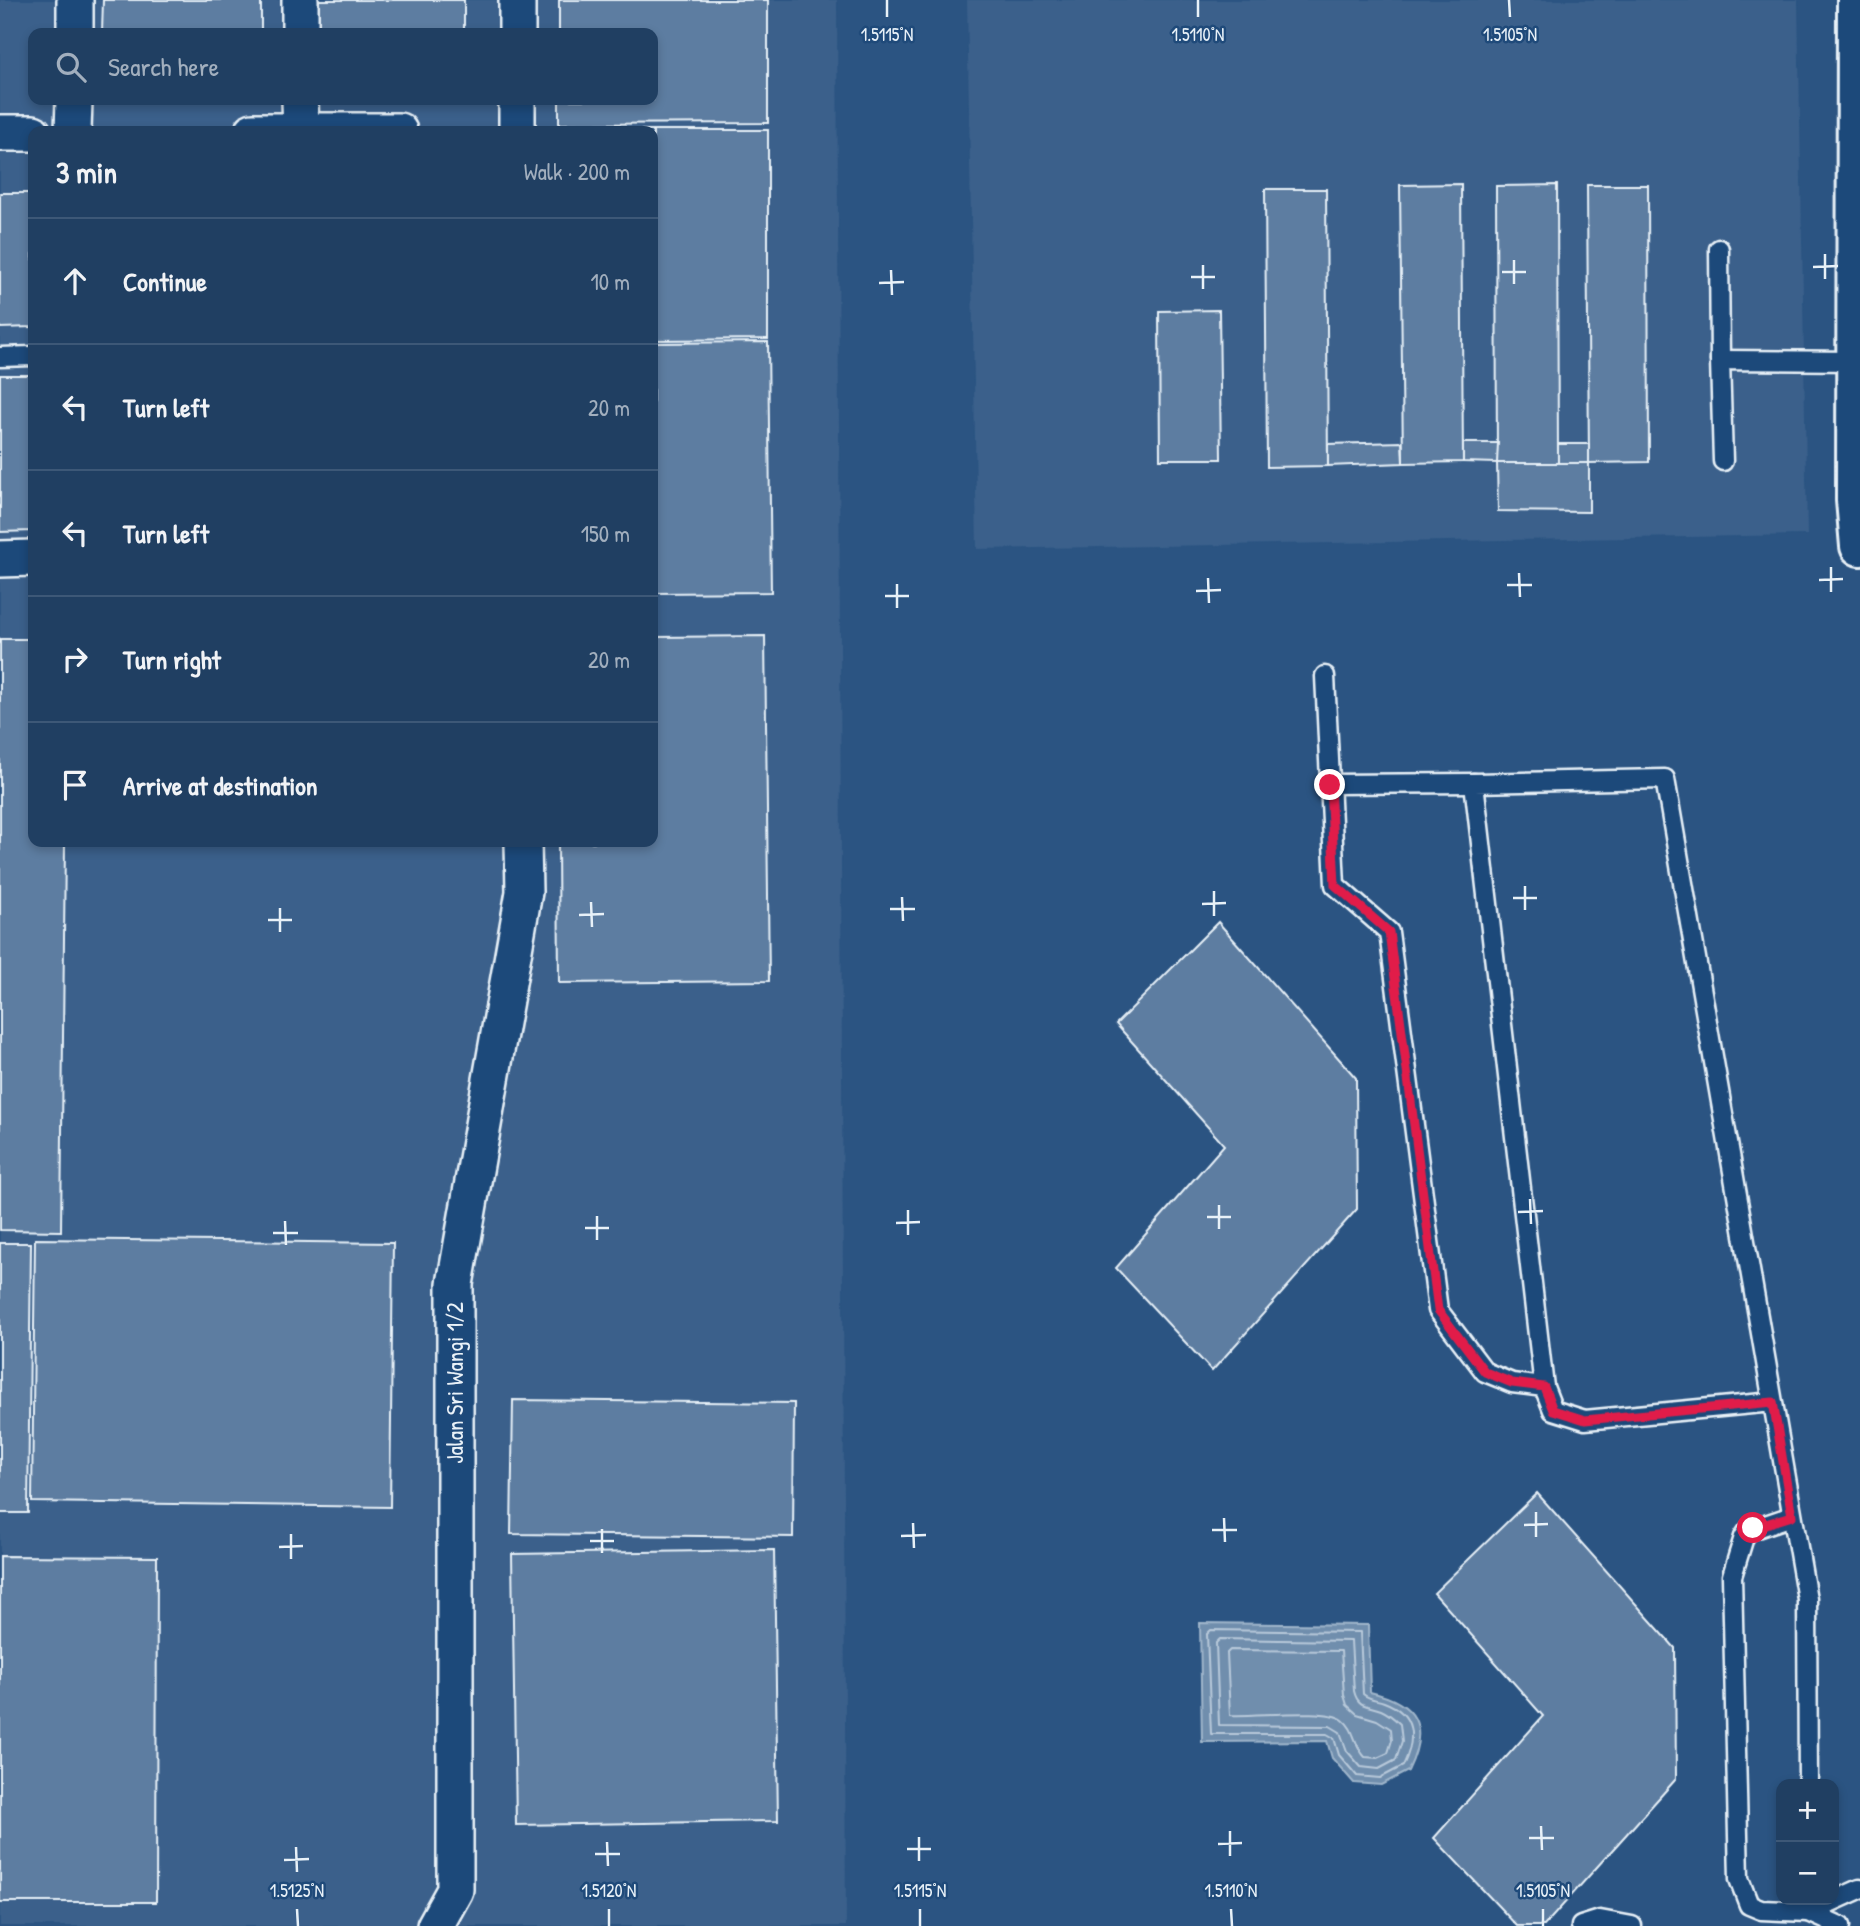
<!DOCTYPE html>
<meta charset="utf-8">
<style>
:root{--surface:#203f62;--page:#2d4a6b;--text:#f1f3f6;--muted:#a2afbe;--line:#3d5877}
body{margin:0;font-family:"Patrick Hand",sans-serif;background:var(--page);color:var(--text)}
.controls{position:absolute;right:21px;bottom:21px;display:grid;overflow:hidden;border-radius:14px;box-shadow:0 4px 10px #0003}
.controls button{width:63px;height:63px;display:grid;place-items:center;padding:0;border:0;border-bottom:2px solid var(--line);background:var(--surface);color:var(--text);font:35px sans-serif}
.stop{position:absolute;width:21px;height:21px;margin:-16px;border:5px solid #e11d48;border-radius:50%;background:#fff}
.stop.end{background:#e11d48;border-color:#fff;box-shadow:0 2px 7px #0008}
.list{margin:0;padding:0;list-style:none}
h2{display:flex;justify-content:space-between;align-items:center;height:91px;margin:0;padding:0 28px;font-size:30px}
h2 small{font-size:23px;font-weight:400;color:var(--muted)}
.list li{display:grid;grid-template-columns:46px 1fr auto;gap:21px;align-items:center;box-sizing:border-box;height:126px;padding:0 28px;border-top:2px solid var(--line)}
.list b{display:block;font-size:26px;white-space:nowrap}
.list em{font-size:23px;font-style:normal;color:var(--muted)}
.icon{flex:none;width:38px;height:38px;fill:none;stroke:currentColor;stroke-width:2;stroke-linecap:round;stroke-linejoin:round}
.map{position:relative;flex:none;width:1860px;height:1926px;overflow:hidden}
.search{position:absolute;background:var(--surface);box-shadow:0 4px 10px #0003;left:28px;top:28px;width:630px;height:77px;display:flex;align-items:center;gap:18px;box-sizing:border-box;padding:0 24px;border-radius:14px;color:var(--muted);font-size:26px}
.panel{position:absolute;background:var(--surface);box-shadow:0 4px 10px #0003;left:28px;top:126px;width:630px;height:721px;border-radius:14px}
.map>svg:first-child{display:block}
.built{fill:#3a608b;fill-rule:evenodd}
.water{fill:#708ead;stroke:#a0b6cb;stroke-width:2}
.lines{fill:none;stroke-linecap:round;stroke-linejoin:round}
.shore{stroke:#b8c9da;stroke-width:2}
.building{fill:#5d7da1;stroke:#e8f1f8;stroke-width:2}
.service-casing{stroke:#e8f1f8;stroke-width:23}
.minor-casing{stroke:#e8f1f8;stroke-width:40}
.tertiary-casing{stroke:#e8f1f8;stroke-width:44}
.service{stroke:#1f4a7a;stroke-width:18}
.minor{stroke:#1f4a7a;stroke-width:35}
.tertiary{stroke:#1f4a7a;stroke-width:38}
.route{stroke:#e11d48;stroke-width:9}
.ticks{fill:none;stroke:#e8f1f8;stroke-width:2.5}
.labels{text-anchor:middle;stroke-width:5;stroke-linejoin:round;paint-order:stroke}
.street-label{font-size:23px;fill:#e8f1f8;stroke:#1f4a7a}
.ticks-label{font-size:18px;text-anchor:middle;fill:#e8f1f8;stroke:#1f4a7a;stroke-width:5;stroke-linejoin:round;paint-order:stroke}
</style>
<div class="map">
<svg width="1860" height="1926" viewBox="0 0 1860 1926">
<rect width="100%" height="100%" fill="#2b5482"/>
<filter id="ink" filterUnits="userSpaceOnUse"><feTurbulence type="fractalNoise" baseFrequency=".0143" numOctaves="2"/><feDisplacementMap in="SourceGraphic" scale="14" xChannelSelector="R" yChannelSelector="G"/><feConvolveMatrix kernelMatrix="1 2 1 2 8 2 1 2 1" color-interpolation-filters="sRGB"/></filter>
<g filter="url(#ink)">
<g class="built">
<path d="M0 0H837L846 1926H0ZM33 33H653V100H33ZM33 131H653V842H33Z"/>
<path d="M967 0H1798L1807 535 977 549Z"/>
</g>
<path class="water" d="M1200 1623 1368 1625 1370 1692C1417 1703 1430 1726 1408 1771L1381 1785 1354 1783 1332 1758 1327 1741 1202 1742Z"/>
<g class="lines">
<g class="shore">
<path d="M1211 1630 1360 1632 1363 1694C1370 1700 1376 1699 1384 1702 1416 1714 1416 1739 1403 1766L1380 1778 1357 1776 1339 1755 1334 1738 1327 1734H1211L1207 1634Z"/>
<path d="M1220 1639 1351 1641 1354 1691C1358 1708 1368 1705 1381 1710 1388 1713 1395 1719 1400 1724L1402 1741 1396 1760 1379 1769 1361 1767 1347 1751 1340 1732 1330 1726 1219 1725 1216 1643Z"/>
<path d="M1230 1650 1341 1651 1344 1695 1347 1705 1357 1714 1377 1720 1391 1729 1392 1740 1388 1753 1377 1758 1365 1757C1354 1746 1355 1729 1343 1720 1326 1707 1254 1717 1230 1715L1227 1653Z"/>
</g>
</g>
<g class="building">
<path d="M103 0H261V33H102Z"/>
<rect x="306" y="0" width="158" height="33"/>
<path d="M559 0H768V123L559 124V100H653V33H559Z"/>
<path d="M559 130H768V339L653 340V131Z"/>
<path d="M1461 184 1463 462 1403 463 1400 185Z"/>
<path d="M1557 185 1558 463H1497L1496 186Z"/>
<path d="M1587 185H1648L1649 462 1589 463Z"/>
<path d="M1265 189H1326L1328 466 1267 467Z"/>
<path d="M0 193H33V327L0 328Z"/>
<path d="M1219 310 1221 459H1160L1159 311Z"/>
<path d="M768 342 771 592 653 593V343Z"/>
<path d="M0 375H33V531L0 532Z"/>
<path d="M1402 442 1403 463 1328 466V444Z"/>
<path d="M1463 443H1498L1497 463 1463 462Z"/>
<rect x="1558" y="444" width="31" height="19"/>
<path d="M1497 463H1589V512L1498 511Z"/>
<path d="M765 636 769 981 559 983 558 842H653V637Z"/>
<path d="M0 639H33V842H65L61 1231 0 1230Z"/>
<path d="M1218 922 1356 1078 1357 1209 1212 1371 1116 1268 1224 1145 1116 1024Z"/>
<path d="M35 1239 393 1243 390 1507 32 1502Z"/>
<path d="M0 1243H31L28 1513H0Z"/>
<path d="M513 1400 794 1403 793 1537 511 1534Z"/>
<path d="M1537 1493 1675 1648 1676 1779 1544 1926H1517L1434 1838 1543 1716 1434 1593Z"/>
<path d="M774 1550 778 1821 516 1825 512 1554Z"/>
<path d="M0 1556 157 1557 156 1902H0Z"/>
</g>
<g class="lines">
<defs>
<g id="service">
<path d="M1719 249 1720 360"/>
<path d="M0 357 33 356"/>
<path d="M1723 461 1720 360 1857 361"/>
<path d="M1325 676 1335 885 1389 932 1438 1310 1485 1372 1512 1383 1544 1387"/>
<path d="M1330 784 1474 783"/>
<path d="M1773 1402 1585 1420 1553 1410 1544 1387 1474 783 1665 779 1807 1599 1808 1784"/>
<path d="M1792 1516 1748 1531 1744 1537 1732 1576 1739 1879 1749 1905 1761 1910 1809 1912"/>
<path d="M1581 1926 1600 1920 1632 1926"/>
<path d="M1840 1926 1809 1912 1860 1889"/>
</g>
<g id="minor">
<path d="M300 0V33"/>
<path d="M75 33V0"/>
<path d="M517 33V0"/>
<path d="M300 100 301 131"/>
<path d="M73 131 74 100"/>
<path d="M253 131H399"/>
<path d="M517 131V100"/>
<path d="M0 133H33"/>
<path d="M0 559 33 558"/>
<path d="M435 1926 455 1890V1284L524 892 523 842"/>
</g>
<path id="tertiary" d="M1857 0 1856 500 1860 546"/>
</defs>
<use href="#service" class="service-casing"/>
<use href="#minor" class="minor-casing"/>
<use href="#tertiary" class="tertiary-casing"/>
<use href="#service" class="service"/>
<use href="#minor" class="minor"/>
<use href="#tertiary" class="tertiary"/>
</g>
</g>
<g class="lines" filter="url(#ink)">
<path class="route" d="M1330 785 1335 885 1389 932 1438 1310 1485 1372 1512 1383 1544 1387 1553 1410 1585 1420 1773 1402 1792 1516 1753 1528"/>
</g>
<path class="ticks" d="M887 0V17M1198 0V17M1509 0 1510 17M1825 254V279M1514 260V284M1203 265V289M1813 267 1838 266M891 270 892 295M1502 272H1526M1191 277H1215M879 283 904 282M1831 567V592M1519 573 1520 597M1208 578 1209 603M1819 580 1843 579M897 584V608M1507 585H1532M1196 591 1221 590M885 596H909M1525 886V910M1214 891V916M902 897 903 921M1513 898H1537M591 902 592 927M1202 904 1226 903M280 908V932M890 909H915M579 915 604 914M268 920H292M1530 1199 1531 1224M1219 1205V1229M908 1210V1235M1518 1212 1543 1211M597 1216V1240M1207 1217H1231M285 1221 286 1245M896 1223 920 1222M585 1228H609M273 1233H298M1536 1512V1537M1224 1518 1225 1542M913 1523 914 1548M1524 1525 1548 1524M602 1529V1553M1212 1530H1237M291 1534V1559M901 1536 926 1535M590 1541H614M279 1547 303 1546M1541 1826 1542 1850M1230 1831V1856M919 1837V1861M1529 1838H1554M607 1842 608 1866M1218 1844 1242 1843M296 1847 297 1872M907 1849H931M595 1854H620M284 1860 309 1859M297 1909 298 1926M609 1909V1926M920 1909V1926M1231 1909 1232 1926M1543 1909V1926"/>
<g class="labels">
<g class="street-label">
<text transform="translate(455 1383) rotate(-90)" y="8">Jalan Sri Wangi 1/2</text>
</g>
</g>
<g class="ticks-label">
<text x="887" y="41">1.5115°N</text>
<text x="1198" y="41">1.5110°N</text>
<text x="1510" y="41">1.5105°N</text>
<text x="297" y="1897">1.5125°N</text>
<text x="609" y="1897">1.5120°N</text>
<text x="920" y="1897">1.5115°N</text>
<text x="1231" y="1897">1.5110°N</text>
<text x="1543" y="1897">1.5105°N</text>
</g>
</svg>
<div class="controls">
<button>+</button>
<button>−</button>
</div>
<div class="stop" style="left:1753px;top:1528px"></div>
<div class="stop end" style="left:1330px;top:785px"></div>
<div class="search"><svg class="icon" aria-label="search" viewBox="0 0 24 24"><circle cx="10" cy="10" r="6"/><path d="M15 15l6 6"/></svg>Search here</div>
<section class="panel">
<h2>3 min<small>Walk · 200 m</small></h2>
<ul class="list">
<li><svg class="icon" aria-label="ahead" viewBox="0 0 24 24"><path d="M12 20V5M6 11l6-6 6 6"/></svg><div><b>Continue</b></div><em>10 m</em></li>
<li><svg class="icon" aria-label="left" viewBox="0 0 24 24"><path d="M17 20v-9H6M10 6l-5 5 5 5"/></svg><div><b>Turn left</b></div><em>20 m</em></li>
<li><svg class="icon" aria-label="left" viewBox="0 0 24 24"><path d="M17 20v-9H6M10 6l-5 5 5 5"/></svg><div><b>Turn left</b></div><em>150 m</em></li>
<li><svg class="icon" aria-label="right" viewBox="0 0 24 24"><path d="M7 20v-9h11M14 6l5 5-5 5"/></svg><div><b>Turn right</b></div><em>20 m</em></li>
<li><svg class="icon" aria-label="arrive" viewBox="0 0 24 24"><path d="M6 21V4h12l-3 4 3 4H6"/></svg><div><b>Arrive at destination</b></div></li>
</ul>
</section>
</div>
